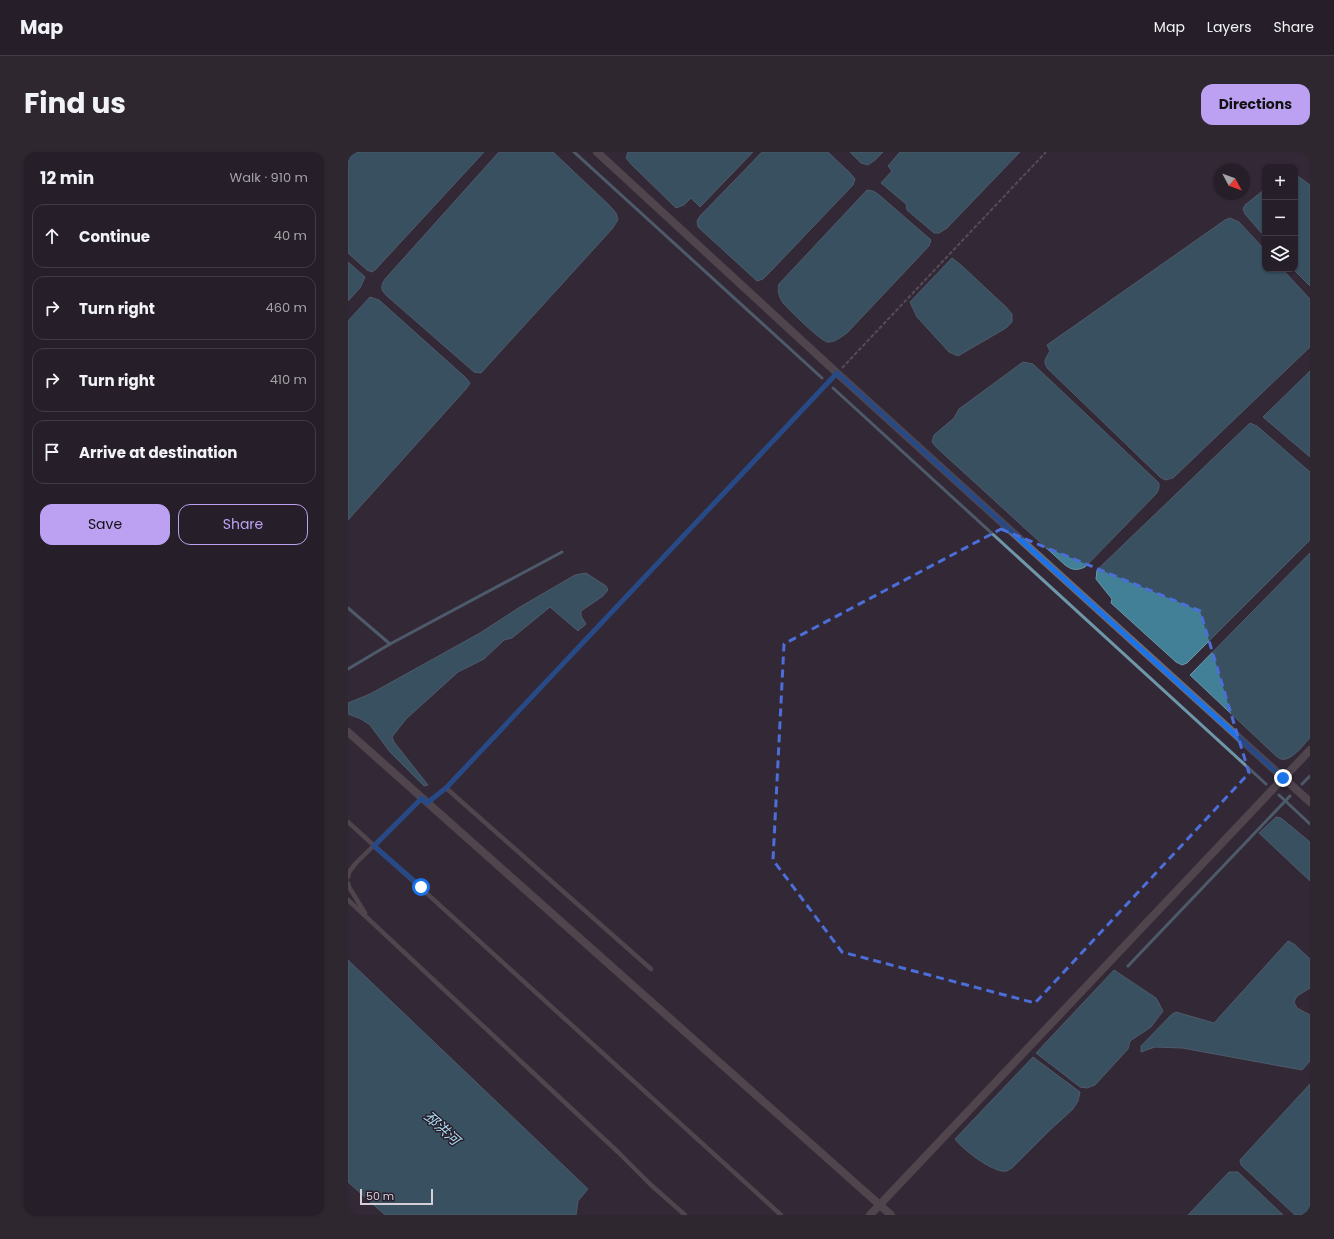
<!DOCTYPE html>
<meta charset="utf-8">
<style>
:root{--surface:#261e28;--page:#2e2730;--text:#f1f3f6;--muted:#a4a2a8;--line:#423c45;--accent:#bca0f2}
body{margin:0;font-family:Poppins,"Noto Sans SC",sans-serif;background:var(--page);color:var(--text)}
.controls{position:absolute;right:12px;top:12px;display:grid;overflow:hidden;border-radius:8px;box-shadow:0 1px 3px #0004}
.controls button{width:36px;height:36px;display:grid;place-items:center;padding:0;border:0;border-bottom:1px solid var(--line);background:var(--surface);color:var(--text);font:20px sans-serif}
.compass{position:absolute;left:866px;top:12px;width:36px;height:36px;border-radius:50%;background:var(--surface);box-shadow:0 1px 3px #0004;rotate:131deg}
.scale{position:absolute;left:12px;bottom:10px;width:73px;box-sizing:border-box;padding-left:4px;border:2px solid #d6ced7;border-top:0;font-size:11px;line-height:14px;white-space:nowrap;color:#d6ced7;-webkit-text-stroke:3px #291e2b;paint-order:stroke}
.stop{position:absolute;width:12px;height:12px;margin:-9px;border:3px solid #1a73e8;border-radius:50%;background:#fff}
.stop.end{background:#1a73e8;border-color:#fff;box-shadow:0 1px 4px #0008}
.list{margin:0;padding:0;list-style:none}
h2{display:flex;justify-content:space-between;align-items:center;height:52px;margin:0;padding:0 16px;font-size:17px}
h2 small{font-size:13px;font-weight:400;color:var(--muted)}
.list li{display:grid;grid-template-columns:26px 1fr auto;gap:12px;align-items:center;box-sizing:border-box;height:64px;margin:0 8px 8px;padding:0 8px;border:1px solid var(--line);border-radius:12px}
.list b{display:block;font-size:15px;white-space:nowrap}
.list em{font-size:13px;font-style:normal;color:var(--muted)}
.actions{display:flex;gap:8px;padding:12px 16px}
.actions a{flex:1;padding:9px 0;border:1px solid var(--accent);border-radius:12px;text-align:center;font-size:14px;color:var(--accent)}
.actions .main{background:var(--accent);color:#111}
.icon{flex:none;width:22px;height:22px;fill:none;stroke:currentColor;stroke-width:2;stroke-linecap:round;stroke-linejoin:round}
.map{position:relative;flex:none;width:962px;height:1063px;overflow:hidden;border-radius:12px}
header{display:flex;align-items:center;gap:24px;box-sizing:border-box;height:56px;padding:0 20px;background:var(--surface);border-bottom:1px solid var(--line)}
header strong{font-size:19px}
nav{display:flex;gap:22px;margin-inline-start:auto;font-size:14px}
.intro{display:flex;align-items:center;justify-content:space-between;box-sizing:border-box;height:96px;padding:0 24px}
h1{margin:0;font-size:28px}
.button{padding:10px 18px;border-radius:12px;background:var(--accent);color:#111;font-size:14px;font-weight:700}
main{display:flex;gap:24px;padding:0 24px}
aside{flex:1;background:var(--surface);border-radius:12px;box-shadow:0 1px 3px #0004}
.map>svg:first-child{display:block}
.water{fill:#418097;stroke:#6e97aa}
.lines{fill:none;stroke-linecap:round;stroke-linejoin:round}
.stream{stroke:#6e97aa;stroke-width:3}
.path{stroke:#807681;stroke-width:2;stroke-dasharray:4 2;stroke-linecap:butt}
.lane{stroke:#73696b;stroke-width:4.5}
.street{stroke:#73696b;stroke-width:8}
.route{stroke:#1a73e8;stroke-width:5}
.marked{fill:none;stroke:#4b6ed8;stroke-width:3;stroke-dasharray:8 5;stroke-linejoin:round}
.labels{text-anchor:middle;stroke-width:3;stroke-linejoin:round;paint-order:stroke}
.water-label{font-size:14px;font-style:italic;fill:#ace2f8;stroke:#291e2b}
</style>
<header>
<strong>Map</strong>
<nav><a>Map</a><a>Layers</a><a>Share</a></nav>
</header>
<div class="intro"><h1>Find us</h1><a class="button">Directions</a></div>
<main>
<aside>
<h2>12 min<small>Walk · 910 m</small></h2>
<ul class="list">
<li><svg class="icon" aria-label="ahead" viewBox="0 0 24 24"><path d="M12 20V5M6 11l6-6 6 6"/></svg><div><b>Continue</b></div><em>40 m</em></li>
<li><svg class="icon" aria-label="right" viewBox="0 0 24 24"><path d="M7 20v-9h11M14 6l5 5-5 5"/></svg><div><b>Turn right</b></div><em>460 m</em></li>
<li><svg class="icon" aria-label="right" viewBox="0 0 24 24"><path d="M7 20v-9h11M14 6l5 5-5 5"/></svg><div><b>Turn right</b></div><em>410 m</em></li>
<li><svg class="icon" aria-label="arrive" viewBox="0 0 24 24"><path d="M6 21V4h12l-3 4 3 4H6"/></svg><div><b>Arrive at destination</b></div></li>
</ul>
<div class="actions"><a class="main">Save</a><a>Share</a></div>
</aside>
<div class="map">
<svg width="962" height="1063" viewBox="0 0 962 1063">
<rect width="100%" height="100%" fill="#332835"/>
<g class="water">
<path d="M0 0H136L28 117 24 120 19 118 0 101Z"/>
<path d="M151 0H205L261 53 268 61 270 68 264 77 133 221 126 220 39 144C33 138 32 135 37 127Z"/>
<path d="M280 0H405L352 55 343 46 336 53 328 56 283 12 278 6Z"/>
<path d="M414 0H480L502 21 507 27 505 33 422 120 415 127 409 129 350 75 349 69 352 64Z"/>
<path d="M502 0H535L527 8 520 13 513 11Z"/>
<path d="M552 0H672L599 76 591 81H586L559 58 558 52 533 31 544 19 540 14Z"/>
<path d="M947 22 962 33V134L945 117H947Z"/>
<path d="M917 37V85L897 62 895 57 897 53Z"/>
<path d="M519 38 525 39 530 42 583 88 581 94 499 181C493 185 486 191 479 190 472 188 442 159 436 152 431 146 429 139 431 132Z"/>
<path d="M882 66 891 70 917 98V117H934L962 147V195L825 326 817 328 812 325 700 217C694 209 698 206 702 199L699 193 877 68Z"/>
<path d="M604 106 613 113 658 155 664 162V170L658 176 610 204 601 200 569 165 562 150Z"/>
<path d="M0 110 17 125 12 136 0 149Z"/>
<path d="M22 145 31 148 117 225 122 231 118 237 0 368V169Z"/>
<path d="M675 210 685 212 811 331V336L809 341 737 415C728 419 724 418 717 413L588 295 584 290 586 283 606 266 611 257Z"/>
<path d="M962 219V305L915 265Z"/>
<path d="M902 271 909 274 962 320V388L839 511 834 513 828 510 763 451 764 447 748 427 749 418Z"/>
<path d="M962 401V586C956 592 943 610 933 607 931 607 930 605 928 604L842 523Z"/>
<path d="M238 421 258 434 260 438 255 444 233 459V464L238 472 230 479 202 455 164 486 156 488 136 507 110 520 58 567 44 585 46 590 80 633 76 634 42 600 22 573 13 567 0 562V551L22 542 132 481 172 455 227 423Z"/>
<path d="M928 665 933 666 962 690V729L911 681Z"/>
<path d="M940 789 946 792 962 807V836L949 844 946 850 949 856 962 863V909L954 918 834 896 807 895 793 900V894L823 863 828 860 866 871Z"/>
<path d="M0 808 240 1037 230 1049 228 1063H37L0 1030Z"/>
<path d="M766 818 808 846 815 859 803 875 782 889 780 897 747 933 739 936 732 935 688 901Z"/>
<path d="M685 905 732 940 730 949 725 957 701 979 664 1016C662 1017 661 1018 659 1019 646 1022 614 997 607 987Z"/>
<path d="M962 932V1063H947L893 1013 892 1008Z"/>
<path d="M881 1020H890L935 1063H840Z"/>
</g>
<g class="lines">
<g class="stream">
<path d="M226 0 474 226"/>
<path d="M485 236 918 632"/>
<path d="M0 456 42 492"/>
<path d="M0 517 42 492 214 400"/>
<path d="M954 632 962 624"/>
<path d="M931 643 962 672"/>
<path d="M780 814 942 644"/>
</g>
<g class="path">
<path d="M494 216 698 0"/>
<path d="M102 632 484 226"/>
</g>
<g class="lane">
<path d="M98 636 303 817"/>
<path d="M0 670 433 1063"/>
<path d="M0 725 1 720 8 711 74 646"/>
<path d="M0 731 1 735 17 761"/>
<path d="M0 748 270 1000 303 1033 337 1063"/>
</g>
<g class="street">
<path d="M249 0 489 221 962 650"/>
<path d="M0 580 543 1063"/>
<path d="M522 1063 962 598"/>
</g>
</g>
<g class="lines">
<path class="route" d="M73 735 26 694 74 646 79 651 98 636 489 221 935 626"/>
</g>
<path d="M0 0H962V1063H0ZM653 377 852 459 901 621 687 851 494 800 425 708 436 492Z" fill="#332835" fill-opacity=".55" fill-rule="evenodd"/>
<path class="marked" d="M653 377 852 459 901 621 687 851 494 800 425 708 436 492Z"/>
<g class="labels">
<g class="water-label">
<text transform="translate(94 976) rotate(42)" y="5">邳洪河</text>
</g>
</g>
</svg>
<div class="controls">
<button>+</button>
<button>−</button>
<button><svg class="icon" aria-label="layers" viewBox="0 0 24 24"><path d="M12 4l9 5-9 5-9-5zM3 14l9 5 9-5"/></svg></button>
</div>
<svg class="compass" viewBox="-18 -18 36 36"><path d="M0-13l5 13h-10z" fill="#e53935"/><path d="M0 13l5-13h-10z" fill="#a4a2a8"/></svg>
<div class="scale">50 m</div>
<div class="stop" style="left:73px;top:735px"></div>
<div class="stop end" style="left:935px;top:626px"></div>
</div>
</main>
